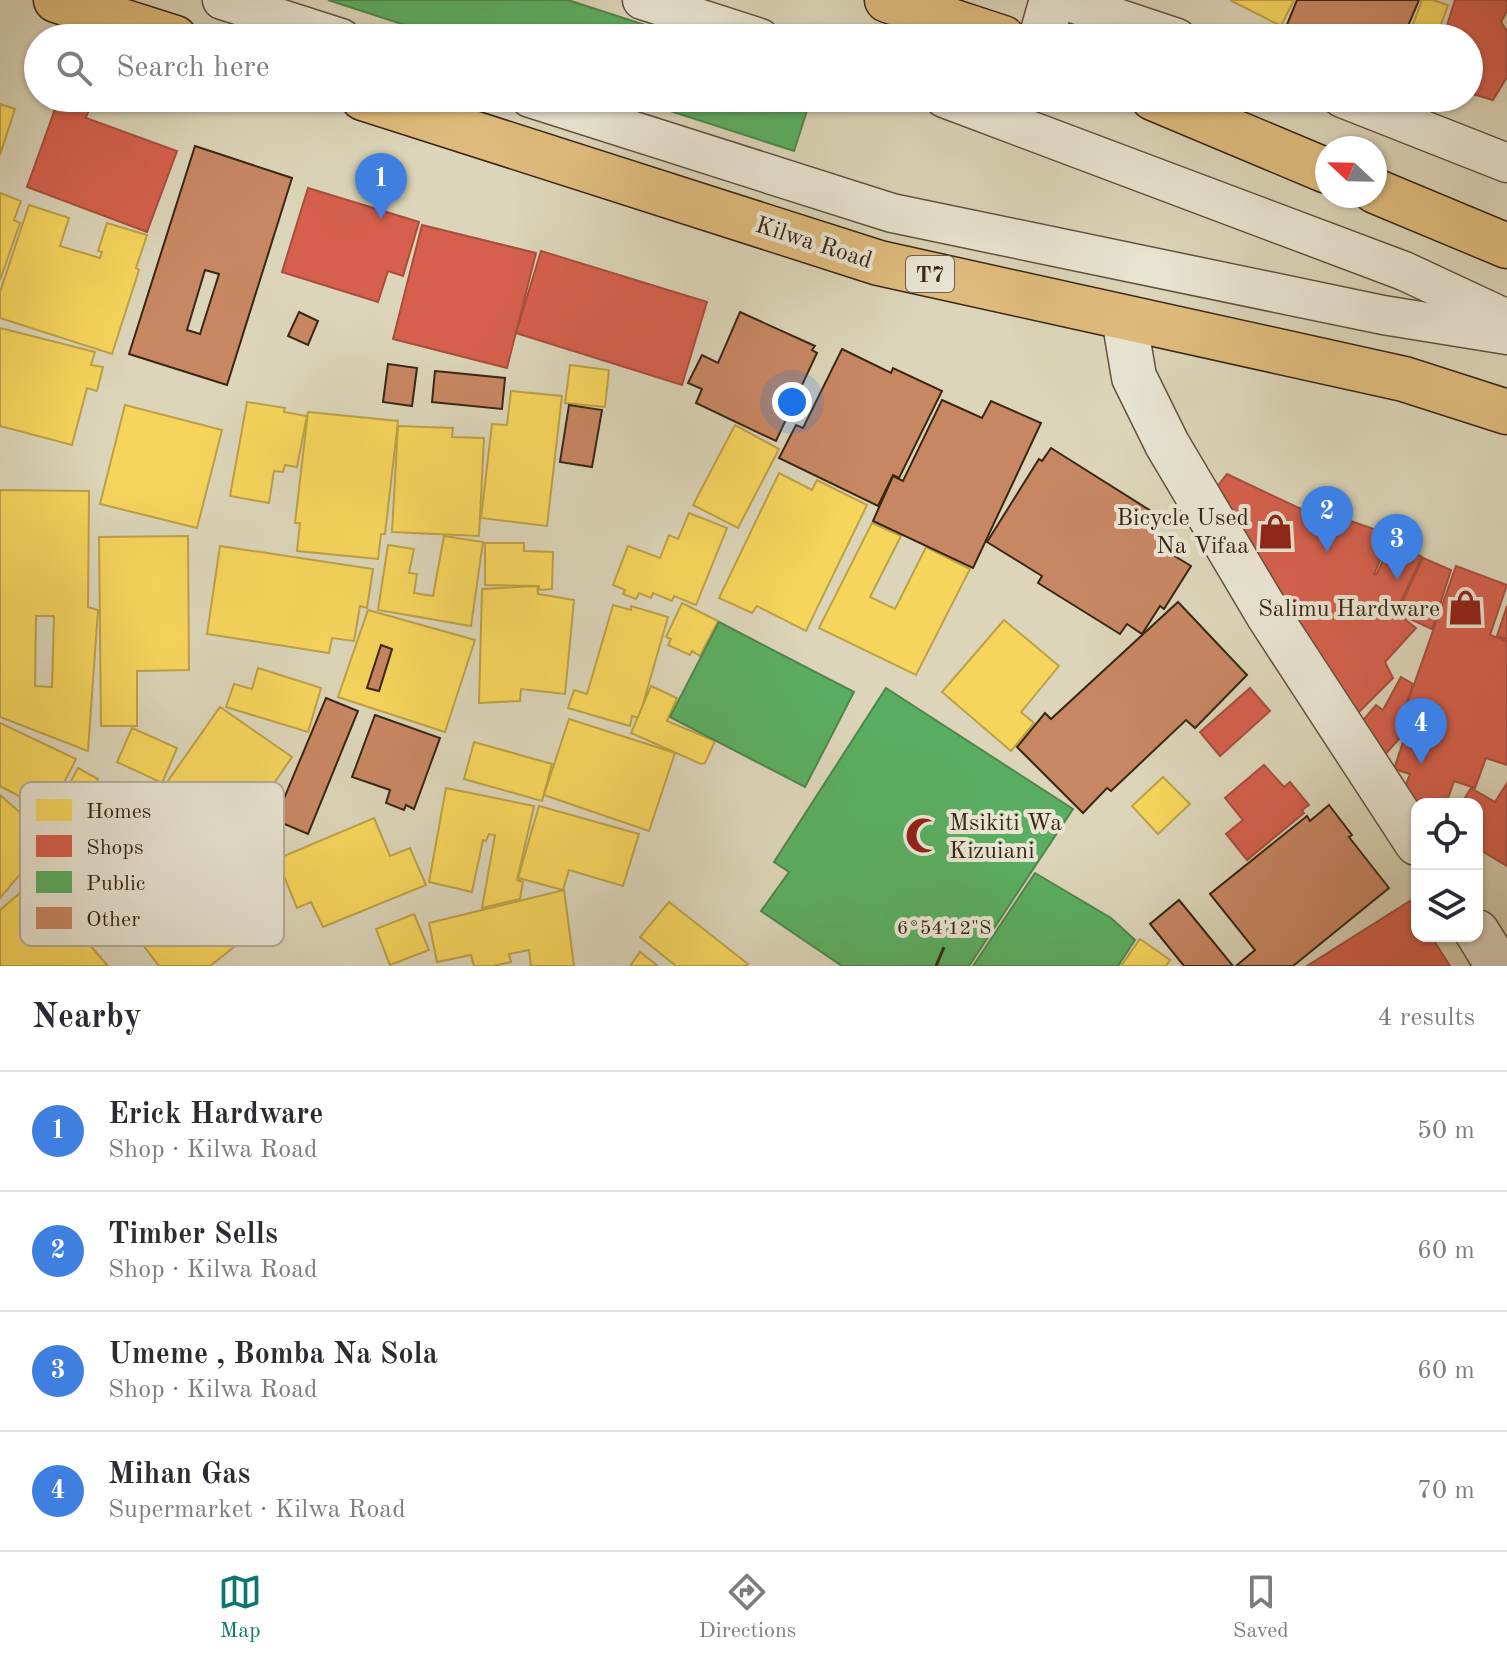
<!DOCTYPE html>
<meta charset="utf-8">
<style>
:root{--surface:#fff;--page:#f7f7f7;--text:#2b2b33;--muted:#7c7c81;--line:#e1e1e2;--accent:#0f766e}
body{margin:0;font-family:"Old Standard TT",serif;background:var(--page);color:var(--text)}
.controls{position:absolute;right:24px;bottom:24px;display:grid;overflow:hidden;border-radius:16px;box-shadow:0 2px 6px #0004}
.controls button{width:72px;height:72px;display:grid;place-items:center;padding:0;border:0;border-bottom:2px solid var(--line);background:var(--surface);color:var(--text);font:40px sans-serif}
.compass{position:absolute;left:1315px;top:136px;width:72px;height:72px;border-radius:50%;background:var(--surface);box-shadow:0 2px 6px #0004;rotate:292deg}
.you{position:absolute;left:792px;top:402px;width:28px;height:28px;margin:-20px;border:6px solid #fff;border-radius:50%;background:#1a73e8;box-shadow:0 0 0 12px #1a73e833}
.badge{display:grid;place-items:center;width:52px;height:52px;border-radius:50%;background:var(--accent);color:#fff;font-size:26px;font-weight:700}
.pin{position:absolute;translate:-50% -66px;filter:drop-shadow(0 2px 4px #0008)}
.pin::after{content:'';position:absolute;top:42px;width:28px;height:24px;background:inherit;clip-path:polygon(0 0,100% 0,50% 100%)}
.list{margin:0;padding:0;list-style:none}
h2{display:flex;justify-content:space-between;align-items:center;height:104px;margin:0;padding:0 32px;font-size:34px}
h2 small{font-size:26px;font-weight:400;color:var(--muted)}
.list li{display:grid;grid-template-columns:52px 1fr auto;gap:24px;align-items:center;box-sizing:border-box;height:120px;padding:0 32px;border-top:2px solid var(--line)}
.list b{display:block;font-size:30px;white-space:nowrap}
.list p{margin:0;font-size:26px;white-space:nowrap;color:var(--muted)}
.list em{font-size:26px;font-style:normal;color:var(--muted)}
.icon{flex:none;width:44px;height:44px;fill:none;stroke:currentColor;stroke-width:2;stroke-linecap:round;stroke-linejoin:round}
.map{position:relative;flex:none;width:1507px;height:966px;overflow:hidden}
.search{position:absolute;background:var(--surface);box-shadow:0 2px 6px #0004;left:24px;right:24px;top:24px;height:88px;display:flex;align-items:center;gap:20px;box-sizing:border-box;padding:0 28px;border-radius:44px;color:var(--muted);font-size:30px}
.sheet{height:584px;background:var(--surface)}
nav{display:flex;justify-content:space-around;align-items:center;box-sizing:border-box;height:112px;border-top:2px solid var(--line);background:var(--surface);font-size:22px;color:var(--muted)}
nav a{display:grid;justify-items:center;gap:4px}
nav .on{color:var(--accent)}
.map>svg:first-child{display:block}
.homes{fill:#f6d55c;stroke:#bda146;stroke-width:2;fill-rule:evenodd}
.shops{fill:#d6604d;stroke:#a74f3c;stroke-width:2}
.public{fill:#5aae61;stroke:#50864a;stroke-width:2}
.building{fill:#c88763;stroke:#392714;stroke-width:2;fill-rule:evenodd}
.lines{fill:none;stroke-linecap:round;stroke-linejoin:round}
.lane-casing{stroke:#62523d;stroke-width:41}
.street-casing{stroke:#62523d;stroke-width:47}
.highway-casing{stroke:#392714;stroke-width:47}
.lane{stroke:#e8e4d2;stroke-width:38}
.street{stroke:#e8e4d2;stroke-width:44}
.highway{stroke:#deba7c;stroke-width:44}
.ticks{fill:none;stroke:#392714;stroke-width:3}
.labels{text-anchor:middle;stroke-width:8;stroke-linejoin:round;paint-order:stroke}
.shield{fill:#e8e4d2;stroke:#6e604d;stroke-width:2}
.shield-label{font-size:22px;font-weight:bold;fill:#392714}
.street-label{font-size:24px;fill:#392714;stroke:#e8e4d2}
.poi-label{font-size:24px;fill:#392714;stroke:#e8e4d2;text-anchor:end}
.key{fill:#e8e4d2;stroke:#b4ab99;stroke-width:2}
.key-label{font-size:22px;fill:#392714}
.ticks-label{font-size:20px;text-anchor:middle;fill:#392714;stroke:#e8e4d2;stroke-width:8;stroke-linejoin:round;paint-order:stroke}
</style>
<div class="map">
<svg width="1507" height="966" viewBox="0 0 1507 966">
<rect width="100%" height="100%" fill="#dcd5b9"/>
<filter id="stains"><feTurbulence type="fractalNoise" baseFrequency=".0025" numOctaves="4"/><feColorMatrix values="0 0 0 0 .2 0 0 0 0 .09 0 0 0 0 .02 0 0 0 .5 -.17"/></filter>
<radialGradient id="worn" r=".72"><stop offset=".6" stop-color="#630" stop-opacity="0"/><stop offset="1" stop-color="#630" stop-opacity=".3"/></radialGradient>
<g class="homes">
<path d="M1230 0H1294L1281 26Z"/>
<path d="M1422 0H1433L1448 5 1436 38H1408Z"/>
<path d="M0 104 15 109 0 155Z"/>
<path d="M0 193 21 201 14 220 20 223 0 280Z"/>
<path d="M29 205 69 218 60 246 100 258 102 252 98 251 107 223 147 235 136 268 139 270 112 354 0 318V292Z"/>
<path d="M0 328 95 352 91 365 103 367 97 391 87 388 72 445 0 426Z"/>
<path d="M570 365 609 370 605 407 565 403Z"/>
<path d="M511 391 562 396 547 526 481 518 492 424 507 425Z"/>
<path d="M247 402 285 408 284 412 307 416 297 467 285 465 283 472 274 471 269 503 230 496Z"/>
<path d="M125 405 222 430 197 528 100 504Z"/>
<path d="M308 412 398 421 385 534H381L378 559 297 551 300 523H295Z"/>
<path d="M735 425 779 449 738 528 693 505Z"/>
<path d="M398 426 453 428 452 437 484 438 479 536 392 532Z"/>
<path d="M779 473 812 490 817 480 867 505 806 631 757 606 752 613 719 598Z"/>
<path d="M0 490 89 491 88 607 98 610 88 751 0 717ZM36 616H54L52 687 35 686Z"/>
<path d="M689 513 727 528 696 605 674 596 672 601 653 593 651 598 639 593 636 599 623 594 625 590 613 585 628 546 660 558 669 535 678 539Z"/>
<path d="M872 523 901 536 870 597 895 609 926 547 970 569 916 675 819 628Z"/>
<path d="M188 536 189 670 137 671V726H101L99 537Z"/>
<path d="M444 536 483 542 471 626 378 610 388 545 414 549 409 573 417 574 414 593 433 596Z"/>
<path d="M485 543H524V551L553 552 552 589 539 590V586L485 585Z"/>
<path d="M220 546 373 569 367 608 360 606 354 641 332 638 329 653 207 634Z"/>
<path d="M537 586 538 594 574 600 565 694 521 689 520 701 479 703 482 589Z"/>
<path d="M682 603 718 621 700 656 692 651 690 655 668 645 671 639 666 637Z"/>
<path d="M613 605 631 610V606L668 617 639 718 632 716 630 726 568 708 574 690 587 694Z"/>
<path d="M368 610 475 640 445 732 338 697ZM381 645 392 649 379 691 367 688Z"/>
<path d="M1004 620 1059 666 1021 712 1034 723 1011 751 942 692Z"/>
<path d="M258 668 321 688 308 732 226 707 234 684 252 689Z"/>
<path d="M651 686 677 698 667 721 715 741 705 763 701 764 631 733Z"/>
<path d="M220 707 292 757 231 846 158 795Z"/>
<path d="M569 719 675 753 649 831 544 795Z"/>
<path d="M0 723 76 759 49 812 0 786Z"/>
<path d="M132 728 177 748 162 783 117 762Z"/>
<path d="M474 742 552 764 542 801 464 779Z"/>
<path d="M78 768 98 779 75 821 55 810Z"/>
<path d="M1163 777 1190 804 1158 834 1132 806Z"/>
<path d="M446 788 534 806 517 880 523 882 520 899 482 908 495 835 489 834 486 841 483 840 472 892 429 882Z"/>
<path d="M0 795 50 839 0 898Z"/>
<path d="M539 806 639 834 623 886 569 870 563 890 518 878Z"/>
<path d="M374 818 390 856 410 848 426 885 323 927 311 902 297 908 277 859Z"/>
<path d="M174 820 246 914 242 917 253 932 210 966H159L95 882Z"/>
<path d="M34 881 108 966H0V910Z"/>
<path d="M564 890 574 966H531L529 950 509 954 511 962 493 966H474L471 955 437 962 429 923Z"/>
<path d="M669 902 748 964 746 966H676L640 937Z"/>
<path d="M414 914 429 950 390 965 376 929Z"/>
<path d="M1140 939 1170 960 1166 966H1121Z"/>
<path d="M640 952 658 966H630Z"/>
</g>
<g class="shops">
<path d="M1455 0H1507V11L1501 22 1507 31V77L1493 100 1469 93V38H1443Z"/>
<path d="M59 98 90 107 86 118 177 151 147 232 27 187Z"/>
<path d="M308 188 419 222 403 276 388 271 378 302 282 272Z"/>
<path d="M422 225 536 253 507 368 393 339Z"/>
<path d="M541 251 707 302 682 385 516 333Z"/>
<path d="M1227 474 1303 510 1305 505 1391 535 1374 574 1376 575 1393 540 1422 557 1396 612 1416 628 1385 662 1393 678 1348 723 1206 501Z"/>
<path d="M1423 558 1451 570 1432 629 1397 613Z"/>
<path d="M1456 566 1507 585 1490 635 1507 641V765L1486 758 1475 788 1454 781 1446 804H1427L1402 795 1410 774 1394 769 1408 727 1400 724Z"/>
<path d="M1507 606V639L1497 636Z"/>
<path d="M1401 677 1413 684 1399 726 1406 731 1382 758 1353 732 1376 705 1383 710Z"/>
<path d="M1250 688 1270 711 1220 756 1200 732Z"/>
<path d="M1264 765 1284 787 1290 782 1309 805 1302 810 1304 813 1247 860 1226 834 1243 820 1225 798Z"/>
<path d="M1507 783V866L1477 848V804H1461L1471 788 1495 802Z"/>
<path d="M1410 901 1417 913V936H1431L1450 966H1307Z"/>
</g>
<g class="public">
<path d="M328 0H568L685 38H445Z"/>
<path d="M630 98H811L794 151Z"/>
<path d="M719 622 854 692 805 787 670 717Z"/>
<path d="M886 688 1073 809 969 966H842L761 911 789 872 774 862Z"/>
<path d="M1035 873 1111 918 1135 940 1118 966H973Z"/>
</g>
<g class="building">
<path d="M1297 0H1419L1403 38H1285L1282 37Z"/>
<path d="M195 146 292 178 227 385 129 354ZM205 270 219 274 200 334 187 330Z"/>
<path d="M299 312 318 321 308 345 288 336Z"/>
<path d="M740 312 815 346 812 350 817 353 776 441 696 403 702 389 688 383 702 355 718 363Z"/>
<path d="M842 349 891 373 893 368 942 391 899 478 893 475 878 506 779 458 796 425 803 428Z"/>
<path d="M388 364 417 368 412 406 383 402Z"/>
<path d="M435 371 505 378 502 409 432 402Z"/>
<path d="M942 400 982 418 991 401 1041 423 973 568 873 521 893 476 903 481Z"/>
<path d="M569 405 602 410 592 467 560 462Z"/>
<path d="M1051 448 1151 511 1144 523 1179 546 1173 555 1191 566 1164 609 1160 606 1142 634 1127 624 1120 634 1038 583 1042 576 987 542 1039 459 1042 461Z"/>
<path d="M1178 602 1247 675 1195 728 1186 720 1111 791 1107 788 1083 813 1017 747 1045 713 1051 719Z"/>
<path d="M381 645 392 649 379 691 367 688Z"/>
<path d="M326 698 358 711 308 834 275 820Z"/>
<path d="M375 715 440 738 414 809 406 805 404 810 386 803 390 790 352 777Z"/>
<path d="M1329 805 1352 835 1349 837 1389 888 1293 966H1236L1255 950 1210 894 1307 816 1310 821Z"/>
<path d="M1179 900 1233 966H1184L1150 924Z"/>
</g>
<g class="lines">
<defs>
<g id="lane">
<path d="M222 0 341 38"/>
<path d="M642 0 760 38"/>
<path d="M1063 0 1177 38"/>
<path d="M530 98 892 213 1383 315 1507 335"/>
<path d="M944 98 1404 271 1507 319"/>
<path d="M1342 98 1507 163"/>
</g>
<g id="street">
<path d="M1041 38 1052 0"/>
<path d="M1124 318 1134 377 1167 444 1269 616 1417 843"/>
<path d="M1477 932 1498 966"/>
</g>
<g id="highway">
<path d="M56 0 175 38"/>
<path d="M887 0 1003 38"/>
<path d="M363 98 879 263 1404 379 1507 412"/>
<path d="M1153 98 1327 171"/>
<path d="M1375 191 1507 246"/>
</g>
</defs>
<use href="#lane" class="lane-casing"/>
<use href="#street" class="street-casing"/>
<use href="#highway" class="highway-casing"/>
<use href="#lane" class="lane"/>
<use href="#street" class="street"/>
<use href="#highway" class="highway"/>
</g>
<path class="ticks" d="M936 966 944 947"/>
<defs>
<symbol id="shop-bare" viewBox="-9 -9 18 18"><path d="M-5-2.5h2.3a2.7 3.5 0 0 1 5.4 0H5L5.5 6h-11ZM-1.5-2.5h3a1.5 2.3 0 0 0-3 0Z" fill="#8f2418" stroke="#e8e4d2" stroke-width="2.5" paint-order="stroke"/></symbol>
<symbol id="mosque-bare" viewBox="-9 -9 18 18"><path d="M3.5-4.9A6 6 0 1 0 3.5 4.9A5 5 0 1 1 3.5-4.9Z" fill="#8f2418" stroke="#e8e4d2" stroke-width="2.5" paint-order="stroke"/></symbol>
</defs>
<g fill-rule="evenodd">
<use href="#shop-bare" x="1250" y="506" width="51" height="51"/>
<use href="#shop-bare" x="1440" y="582" width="51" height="51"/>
<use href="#mosque-bare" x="898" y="810" width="51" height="51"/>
</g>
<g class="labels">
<rect class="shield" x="906" y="256" width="48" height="36" rx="6"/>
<g class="shield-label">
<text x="930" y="282">T7</text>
</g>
<g class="street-label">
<text transform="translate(814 242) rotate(18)" y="8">Kilwa Road</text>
</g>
<g class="poi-label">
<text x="1249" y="525">Bicycle Used<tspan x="1249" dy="28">Na Vifaa</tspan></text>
<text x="1440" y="616">Salimu Hardware</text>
<text x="949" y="830" text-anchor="start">Msikiti Wa<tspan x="949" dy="28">Kizuiani</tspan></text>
</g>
</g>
<rect x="20" y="782" width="264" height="164" rx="12" class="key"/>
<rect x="36" y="799" width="36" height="22" fill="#f6d55c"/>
<rect x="36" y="835" width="36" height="22" fill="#d6604d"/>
<rect x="36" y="871" width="36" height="22" fill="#5aae61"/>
<rect x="36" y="907" width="36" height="22" fill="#c88763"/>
<g class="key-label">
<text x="86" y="818">Homes</text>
<text x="86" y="854">Shops</text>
<text x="86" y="890">Public</text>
<text x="86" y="926">Other</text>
</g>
<g class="ticks-label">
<text x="944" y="934">6°54'12"S</text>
</g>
<rect width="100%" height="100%" filter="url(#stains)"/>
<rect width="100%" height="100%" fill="url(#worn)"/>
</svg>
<div class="controls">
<button><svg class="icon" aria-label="locate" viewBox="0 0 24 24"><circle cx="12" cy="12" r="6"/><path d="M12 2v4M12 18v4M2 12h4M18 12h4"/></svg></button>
<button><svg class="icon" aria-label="layers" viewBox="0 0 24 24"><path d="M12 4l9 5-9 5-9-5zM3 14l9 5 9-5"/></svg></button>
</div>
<svg class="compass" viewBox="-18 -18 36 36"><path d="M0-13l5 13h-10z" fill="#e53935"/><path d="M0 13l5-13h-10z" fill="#7c7c81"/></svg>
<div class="you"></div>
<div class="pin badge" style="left:381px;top:219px;background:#3f7fe0">1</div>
<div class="pin badge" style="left:1327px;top:552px;background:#3f7fe0">2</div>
<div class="pin badge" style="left:1397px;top:580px;background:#3f7fe0">3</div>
<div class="pin badge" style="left:1421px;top:764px;background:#3f7fe0">4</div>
<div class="search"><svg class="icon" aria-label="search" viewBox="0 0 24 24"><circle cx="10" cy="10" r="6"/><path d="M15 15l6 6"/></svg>Search here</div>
</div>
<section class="sheet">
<h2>Nearby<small>4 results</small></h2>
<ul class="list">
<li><span class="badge" style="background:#3f7fe0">1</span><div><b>Erick Hardware</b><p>Shop · Kilwa Road</p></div><em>50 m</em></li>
<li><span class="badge" style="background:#3f7fe0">2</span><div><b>Timber Sells</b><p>Shop · Kilwa Road</p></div><em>60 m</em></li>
<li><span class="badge" style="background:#3f7fe0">3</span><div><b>Umeme , Bomba Na Sola</b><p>Shop · Kilwa Road</p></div><em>60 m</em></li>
<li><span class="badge" style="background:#3f7fe0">4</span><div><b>Mihan Gas</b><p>Supermarket · Kilwa Road</p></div><em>70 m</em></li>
</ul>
</section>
<nav>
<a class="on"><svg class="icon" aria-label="map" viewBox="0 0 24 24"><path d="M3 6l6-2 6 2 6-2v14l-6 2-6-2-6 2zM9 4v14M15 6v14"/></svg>Map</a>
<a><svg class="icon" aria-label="directions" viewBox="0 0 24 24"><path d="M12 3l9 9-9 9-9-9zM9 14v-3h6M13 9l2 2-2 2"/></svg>Directions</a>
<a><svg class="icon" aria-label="saved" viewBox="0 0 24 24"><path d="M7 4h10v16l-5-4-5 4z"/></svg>Saved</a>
</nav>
